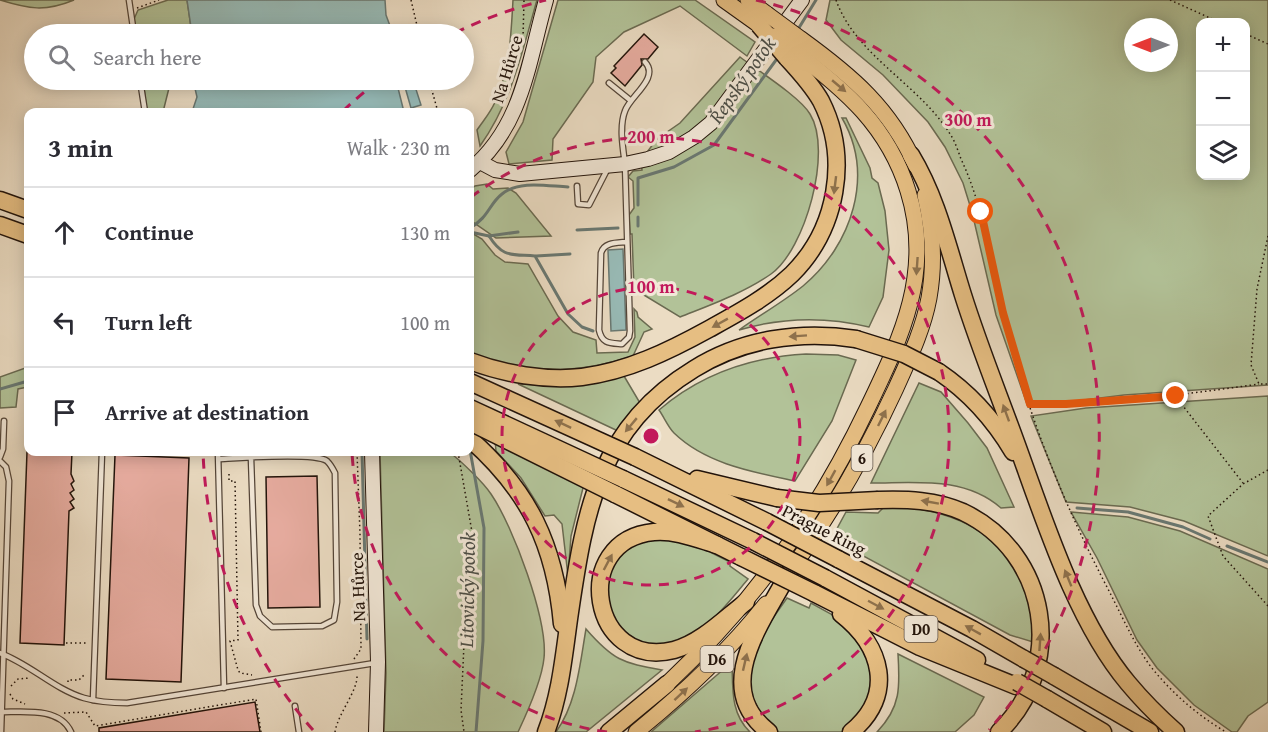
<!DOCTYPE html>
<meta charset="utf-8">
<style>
:root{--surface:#fff;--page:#f7f7f7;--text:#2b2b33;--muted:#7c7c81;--line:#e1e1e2}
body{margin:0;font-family:"Gentium Book Plus",serif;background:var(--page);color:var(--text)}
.controls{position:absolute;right:18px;top:18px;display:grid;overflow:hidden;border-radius:12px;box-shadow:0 3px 15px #0003}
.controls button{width:54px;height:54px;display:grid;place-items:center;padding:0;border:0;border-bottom:2px solid var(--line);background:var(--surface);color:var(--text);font:30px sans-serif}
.compass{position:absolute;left:1124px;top:18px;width:54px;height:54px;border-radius:50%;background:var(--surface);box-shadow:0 3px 15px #0003;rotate:270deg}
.stop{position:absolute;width:18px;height:18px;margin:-14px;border:4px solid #ea580c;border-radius:50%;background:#fff}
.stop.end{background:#ea580c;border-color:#fff;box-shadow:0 2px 6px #0008}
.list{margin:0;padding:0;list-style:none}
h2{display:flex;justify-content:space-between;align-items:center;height:78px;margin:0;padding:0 24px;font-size:26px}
h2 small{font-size:20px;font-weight:400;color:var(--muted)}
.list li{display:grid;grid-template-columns:39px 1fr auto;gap:18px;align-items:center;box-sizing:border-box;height:90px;padding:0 24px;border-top:2px solid var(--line)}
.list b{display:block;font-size:22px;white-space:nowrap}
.list em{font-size:20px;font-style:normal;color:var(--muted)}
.icon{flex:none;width:33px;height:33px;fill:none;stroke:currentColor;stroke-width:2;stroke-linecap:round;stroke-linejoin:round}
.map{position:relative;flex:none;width:1268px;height:732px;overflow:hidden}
.search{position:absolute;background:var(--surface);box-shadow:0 3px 15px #0003;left:24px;top:24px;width:450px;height:66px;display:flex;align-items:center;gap:15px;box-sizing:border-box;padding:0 21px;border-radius:33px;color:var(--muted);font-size:22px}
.panel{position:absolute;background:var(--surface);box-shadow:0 3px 15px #0003;left:24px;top:108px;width:450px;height:348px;border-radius:12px}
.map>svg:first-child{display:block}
.green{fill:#b2c298;stroke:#6a6a51;stroke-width:1.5;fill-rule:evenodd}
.water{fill:#98bbb7;stroke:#697872;stroke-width:1.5}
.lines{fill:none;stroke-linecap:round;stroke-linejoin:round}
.stream{stroke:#697872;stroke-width:3}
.building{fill:#e7aca0;stroke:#22130a;stroke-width:1.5}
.service-casing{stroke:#544538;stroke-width:7}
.secondary-casing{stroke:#22130a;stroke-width:16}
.trunk-casing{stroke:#22130a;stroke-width:17}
.motorway-casing{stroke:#22130a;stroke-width:19}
.path{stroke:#22130a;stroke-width:1.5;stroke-dasharray:1.5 3;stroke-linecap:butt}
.service{stroke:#f2e8d8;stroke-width:4.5}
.secondary{stroke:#f2e8d8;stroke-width:14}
.trunk{stroke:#e6be82;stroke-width:15}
.motorway{stroke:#e6be82;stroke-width:16}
.trunk-bridge-casing{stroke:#22130a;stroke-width:17;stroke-linecap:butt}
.motorway-bridge-casing{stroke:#22130a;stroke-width:19;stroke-linecap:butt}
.trunk-bridge{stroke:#e6be82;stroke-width:15}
.motorway-bridge{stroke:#e6be82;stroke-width:16}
.oneway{fill:#8e714c}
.route{stroke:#ea580c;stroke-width:8}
.ring{fill:none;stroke:#c2185b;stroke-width:3;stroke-dasharray:10 8}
.labels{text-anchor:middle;stroke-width:6;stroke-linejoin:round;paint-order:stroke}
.shield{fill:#f2e8d8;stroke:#605348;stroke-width:1.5}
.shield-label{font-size:16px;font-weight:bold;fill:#22130a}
.street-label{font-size:18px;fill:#22130a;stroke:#f2e8d8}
.water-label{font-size:20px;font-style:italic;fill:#4b4e47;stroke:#f2e8d8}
.centre{fill:#c2185b;stroke:#f2e8d8;stroke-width:3}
.ring-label{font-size:18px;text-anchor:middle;font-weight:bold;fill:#c2185b;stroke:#f2e8d8;stroke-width:6;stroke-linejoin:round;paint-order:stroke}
</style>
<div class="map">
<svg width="1268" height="732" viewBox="0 0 1268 732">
<rect width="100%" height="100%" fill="#ebdcc3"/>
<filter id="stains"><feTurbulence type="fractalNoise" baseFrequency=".00333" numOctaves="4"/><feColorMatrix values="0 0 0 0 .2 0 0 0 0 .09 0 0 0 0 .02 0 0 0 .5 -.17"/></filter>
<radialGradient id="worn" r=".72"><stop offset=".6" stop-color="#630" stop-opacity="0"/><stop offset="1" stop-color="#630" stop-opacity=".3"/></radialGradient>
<g class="green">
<path d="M0 0H74C45 12 29 9 0 0Z"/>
<path d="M168 0H187L192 34H136L134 19 138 10Z"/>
<path d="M513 0H537C522 52 512 101 480 146L477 130C483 121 491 112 495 102 510 70 511 35 513 0Z"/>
<path d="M558 0H695L755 42 747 56 680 6 624 32 596 57 593 82 553 139 552 160 509 164 506 152 523 122Z"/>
<path d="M830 0H1268V385L1124 395 1028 407 996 315 972 212 963 183 945 147 928 122 883 75 841 40 826 20ZM1200 22H1246V176H1200ZM1133 27H1169V63H1133Z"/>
<path d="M740 57C757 70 800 97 810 114 833 151 805 250 771 274 744 293 710 305 680 317L634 289 632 234H630L629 215 634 208 633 181 628 177 633 171 642 170 641 160 657 139 680 123Z"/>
<path d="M143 80H171L163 112H147Z"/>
<path d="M842 118H846L870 168 872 178 878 183 885 211 889 250 883 297 869 327C824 316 783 317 739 330 760 315 783 302 803 286 852 245 875 175 842 118Z"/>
<path d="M487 184 493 189 508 188 516 193 551 236 496 238 470 220V190L475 186Z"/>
<path d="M470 232 482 239 495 255 505 262 528 264 558 316 573 332 596 340 597 353 628 352 635 337 634 309 637 312 638 317 652 329 644 332 633 356C596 368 555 374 515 366 499 363 484 358 470 354Z"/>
<path d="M806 354 838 355 856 360 832 421 795 481C753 472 706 464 674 433 668 427 664 417 659 410 701 374 751 357 806 354Z"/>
<path d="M28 367V387L18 389 16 407 0 408V377Z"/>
<path d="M624 376 640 403 618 431 518 384 565 386Z"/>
<path d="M919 383 941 392 968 423 987 448 1014 507 1001 508C964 476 916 483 871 483Z"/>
<path d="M1268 396V556L1184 521 1130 507 1066 502 1031 416 1086 408Z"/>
<path d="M495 440 584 484 571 536 568 576 562 524 554 515 545 516 521 478 496 451Z"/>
<path d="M380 452H449C460 460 483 482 491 494 513 526 548 620 544 658 542 679 527 713 518 732H384L386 673Z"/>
<path d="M885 506C956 508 1014 535 1030 610 1033 620 1032 632 1033 642L1010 635 854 551 855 548 833 536 846 512 878 513Z"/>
<path d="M1071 512 1128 517 1180 531 1268 569V702L1248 716 1237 732H1232L1194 705 1157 668 1137 640 1097 558Z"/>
<path d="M658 536 700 547 730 562V566L748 579C722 610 689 656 642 644 633 642 623 632 615 626L604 581 623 549Z"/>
<path d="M787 598 809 608 811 603 831 614 858 636 873 671 869 700 848 728 842 732H778L764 721 748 687 754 645Z"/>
<path d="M586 629C613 660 622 663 662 670L586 732H556C577 703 580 663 586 629Z"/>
<path d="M898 654 984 697 974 715 955 732H877C901 707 900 687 898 654Z"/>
<path d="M732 662C733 687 730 713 750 732H651Z"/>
</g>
<g class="water">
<path d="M187 0H385L386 15 393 34H192Z"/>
<path d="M193 80H396L404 112H192L197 97Z"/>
<path d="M403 80H413L421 105 411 108Z"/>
<path d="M623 249 626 330 611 331 608 250Z"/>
</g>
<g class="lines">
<g class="stream">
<path d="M797 31 816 0"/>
<path d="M638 205V178L674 167 714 145 779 56"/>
<path d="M638 217V226"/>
<path d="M470 228C489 217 489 204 502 194 519 180 547 186 568 187"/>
<path d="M577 230 618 228"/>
<path d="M470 232 489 236 518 232"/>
<path d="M489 236C503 258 511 254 535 256L568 314 582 327 593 331"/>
<path d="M536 256 570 254"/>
<path d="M0 389 28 381"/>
<path d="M470 450 484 528 483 641 476 732"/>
<path d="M362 452 367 639"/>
<path d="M1077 508 1128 512 1183 527 1210 539"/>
<path d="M1227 546 1268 562"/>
</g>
</g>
<g class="building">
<path d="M644 34 658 47 648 59H641L642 65 625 86 611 73 616 68 614 66Z"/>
<path d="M27 452H72L71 474 74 481 71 484 74 490 70 493 74 499 70 502 74 508 69 511 64 645 20 643Z"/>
<path d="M115 455 189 458 181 682 106 679Z"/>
<path d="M317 476 320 607 268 608 266 477Z"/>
<path d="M255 702 260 732H99V728Z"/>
</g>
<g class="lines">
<defs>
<g id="service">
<path d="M129 0 134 34"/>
<path d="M140 80 145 112"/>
<path d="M609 83 630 100"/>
<path d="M577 186 578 204 589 205 608 168"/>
<path d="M627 242C617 243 604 242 601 253L599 330C602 344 610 343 622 344L629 337 630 331 625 164C623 149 619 126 625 111 630 96 660 78 645 62"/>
<path d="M218 452 224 688"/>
<path d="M0 457 3 449 4 421"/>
<path d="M219 459C238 458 314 452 327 461 330 464 333 469 335 473L337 602 334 620 322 626 272 627 260 616 256 605 251 458"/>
<path d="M0 461 6 467 9 481 1 732"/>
<path d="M0 653C30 664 54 689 84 698 98 702 112 703 127 703L375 663"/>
<path d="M93 700 102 452"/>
<path d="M295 706 299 732"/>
<path d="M1 712C23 712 60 707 71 732"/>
</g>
<g id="secondary">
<path d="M480 162 495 170 520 174 625 164 648 159 669 152 694 137 711 123 802 0"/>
<path d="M470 170C523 126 528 63 546 0"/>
<path d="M372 452 378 662 376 732"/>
</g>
<g id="trunk">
<path d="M724 0 759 25"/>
<path d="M748 0 767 14"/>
<path d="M801 39C852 76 890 108 916 166"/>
<path d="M789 573C831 514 866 453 896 388 909 359 923 330 929 298 935 264 933 229 925 195"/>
<path d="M667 684C754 602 816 516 868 407 902 336 933 271 908 191 888 126 845 90 793 50"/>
<path d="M636 732C684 693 728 652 766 604"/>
</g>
<g id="motorway">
<path d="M911 155C937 198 948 247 963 295 979 346 999 395 1017 445 1045 522 1076 621 1128 683 1143 701 1159 717 1176 732"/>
<path d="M0 200 28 210"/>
<path d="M0 225 28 235"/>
<path d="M470 361C504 374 545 381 582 377 628 371 669 351 709 329 738 313 768 297 792 274 837 229 850 158 821 101 812 85 799 71 787 58"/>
<path d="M939 372C970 393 994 420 1013 452"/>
<path d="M470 439C529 491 555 545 562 624"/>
<path d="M635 457 767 522"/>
<path d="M623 479 753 541"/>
<path d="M697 479 777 498"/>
<path d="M615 494 741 557"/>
<path d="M878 500C907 499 936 500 963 512 1049 553 1067 666 999 732"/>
<path d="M717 545C697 539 675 530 654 532 569 540 591 671 674 650 701 643 725 618 746 602"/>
<path d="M838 559 972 629 1024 659"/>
<path d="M825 578 977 660"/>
<path d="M814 593 920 647 1016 686"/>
<path d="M841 614C882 646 896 695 851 732"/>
<path d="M1054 676 1150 732"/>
<path d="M1047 699 1103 732"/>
<path d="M546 732C561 693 564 653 570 612 585 510 599 427 694 369 742 339 800 330 856 339"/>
<path d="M609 732 667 684"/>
<path d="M769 732C711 688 762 623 787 576"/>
</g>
</defs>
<use href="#service" class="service-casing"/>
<use href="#secondary" class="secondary-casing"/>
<use href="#trunk" class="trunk-casing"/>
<use href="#motorway" class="motorway-casing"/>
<g class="path">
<path d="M411 0 419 34"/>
<path d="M836 0C856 56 919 84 950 134 955 141 958 151 961 159 984 208 990 260 1003 312 1025 409 1063 503 1109 591 1122 616 1134 644 1151 667 1172 693 1197 715 1226 732"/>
<path d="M1170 0 1219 22"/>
<path d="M137 8 159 0"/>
<path d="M1246 34 1268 44"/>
<path d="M523 38 524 0"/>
<path d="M429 80 438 112"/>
<path d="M1268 236 1257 289 1251 365 1259 384H1268"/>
<path d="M1176 397 1243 483"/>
<path d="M1030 404C1106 404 1183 395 1259 384"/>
<path d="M458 452 472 532 469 592 464 644 461 710 464 732"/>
<path d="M1268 470 1243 484 1208 516 1223 556 1268 606"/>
<path d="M229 474V481H235L238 640 230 641 238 670 240 673 252 675"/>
<path d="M66 643H86"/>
<path d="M354 659 361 649 360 534 357 452"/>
<path d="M68 682V680H79L85 674"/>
<path d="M11 686 18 679 30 678"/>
<path d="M10 694 13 699 25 704"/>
<path d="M64 713 86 712 95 726 256 699 261 732"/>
<path d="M335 732C338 713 358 691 357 675"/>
</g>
<use href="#service" class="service"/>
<use href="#secondary" class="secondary"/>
<use href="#trunk" class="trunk"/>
<use href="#motorway" class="motorway"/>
<defs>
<g id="trunk-bridge">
<path d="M767 14 801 39"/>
<path d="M773 36 793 50"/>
</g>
<g id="motorway-bridge">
<path d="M759 25 787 58"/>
<path d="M856 339 904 354 939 372"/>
<path d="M470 382 635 457"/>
<path d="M470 408 623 479"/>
<path d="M470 422 615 494"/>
<path d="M777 498 819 503 878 500"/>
<path d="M767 522 838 559"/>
<path d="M753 541 825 578"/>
<path d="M741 557 814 593"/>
<path d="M1024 659 1054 676"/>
<path d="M1017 682 1047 699"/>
</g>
</defs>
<use href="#trunk-bridge" class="trunk-bridge-casing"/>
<use href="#motorway-bridge" class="motorway-bridge-casing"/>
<use href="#trunk-bridge" class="trunk-bridge"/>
<use href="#motorway-bridge" class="motorway-bridge"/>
</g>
<defs><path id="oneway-solid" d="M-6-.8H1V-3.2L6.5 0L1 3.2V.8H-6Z" transform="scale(1.5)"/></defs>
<g class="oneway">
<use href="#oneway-solid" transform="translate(839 86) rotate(40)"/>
<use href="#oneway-solid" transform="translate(835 185) rotate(97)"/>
<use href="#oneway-solid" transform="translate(917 266) rotate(94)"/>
<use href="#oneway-solid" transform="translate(720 323) rotate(151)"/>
<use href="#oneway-solid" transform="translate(798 336) rotate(176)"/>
<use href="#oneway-solid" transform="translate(1006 413) rotate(-110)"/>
<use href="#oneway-solid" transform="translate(882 418) rotate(-64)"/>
<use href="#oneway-solid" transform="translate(563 424) rotate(-155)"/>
<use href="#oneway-solid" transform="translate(631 425) rotate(130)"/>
<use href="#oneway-solid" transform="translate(831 478) rotate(119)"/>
<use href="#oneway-solid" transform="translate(930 502) rotate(-170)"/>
<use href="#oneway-solid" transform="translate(676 503) rotate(26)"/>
<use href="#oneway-solid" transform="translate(608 562) rotate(-62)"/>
<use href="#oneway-solid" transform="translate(1068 578) rotate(-112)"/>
<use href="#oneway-solid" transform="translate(876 605) rotate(28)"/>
<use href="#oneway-solid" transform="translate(973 630) rotate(-151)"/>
<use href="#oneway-solid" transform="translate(1040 642) rotate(-86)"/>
<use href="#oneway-solid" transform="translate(745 662) rotate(-77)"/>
<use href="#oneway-solid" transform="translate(681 694) rotate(-43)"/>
</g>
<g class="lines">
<path class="route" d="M981 212 1003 313 1030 404H1066L1176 396"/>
</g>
<g class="ring">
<circle cx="651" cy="436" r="149"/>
<path d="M607 732A299 299 0 0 1 352 452M471 197A299 299 0 1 1 695 732"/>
<path d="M313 730A448 448 0 0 1 203 452M343 111A448 448 0 0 1 378 81M455 33A448 448 0 0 1 546 0M756 0A448 448 0 0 1 989 730"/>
</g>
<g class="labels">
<g class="shield">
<rect x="851.5" y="445" width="21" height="26" rx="4.5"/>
<rect x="904.5" y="616" width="33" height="26" rx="4.5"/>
<rect x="700.5" y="646" width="33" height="26" rx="4.5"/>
</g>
<g class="shield-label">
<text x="862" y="464">6</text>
<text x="921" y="635">D0</text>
<text x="717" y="665">D6</text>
</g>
<g class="street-label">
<text transform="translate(507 69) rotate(-73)" y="6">Na Hůrce</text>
<text transform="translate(824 530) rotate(27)" y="6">Prague Ring</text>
<text transform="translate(358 587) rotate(-92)" y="6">Na Hůrce</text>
</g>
<g class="water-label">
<text transform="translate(742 80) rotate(-55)" y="7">Řepský potok</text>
<text transform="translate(467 590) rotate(-89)" y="7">Litovický potok</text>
</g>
</g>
<circle cx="651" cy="436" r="9" class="centre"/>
<g class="ring-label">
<text x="968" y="126">300 m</text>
<text x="651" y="143">200 m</text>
<text x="651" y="293">100 m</text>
</g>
<rect width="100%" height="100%" filter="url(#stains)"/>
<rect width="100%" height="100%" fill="url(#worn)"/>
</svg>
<div class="controls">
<button>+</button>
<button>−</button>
<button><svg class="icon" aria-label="layers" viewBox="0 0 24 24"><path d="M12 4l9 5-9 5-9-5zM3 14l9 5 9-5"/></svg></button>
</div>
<svg class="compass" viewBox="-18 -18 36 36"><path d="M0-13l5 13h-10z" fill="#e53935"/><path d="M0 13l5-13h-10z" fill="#7c7c81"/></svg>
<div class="stop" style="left:981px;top:212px"></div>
<div class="stop end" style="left:1176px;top:396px"></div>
<div class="search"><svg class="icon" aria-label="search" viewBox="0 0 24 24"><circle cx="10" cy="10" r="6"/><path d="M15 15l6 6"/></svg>Search here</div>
<section class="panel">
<h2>3 min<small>Walk · 230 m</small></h2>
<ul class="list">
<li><svg class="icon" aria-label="ahead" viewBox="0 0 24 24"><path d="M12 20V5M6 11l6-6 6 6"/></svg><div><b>Continue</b></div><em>130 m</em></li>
<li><svg class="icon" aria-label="left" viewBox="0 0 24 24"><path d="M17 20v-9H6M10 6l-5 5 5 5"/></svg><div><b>Turn left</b></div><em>100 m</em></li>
<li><svg class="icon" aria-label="arrive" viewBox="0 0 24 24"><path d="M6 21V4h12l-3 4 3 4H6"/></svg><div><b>Arrive at destination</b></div></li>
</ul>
</section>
</div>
